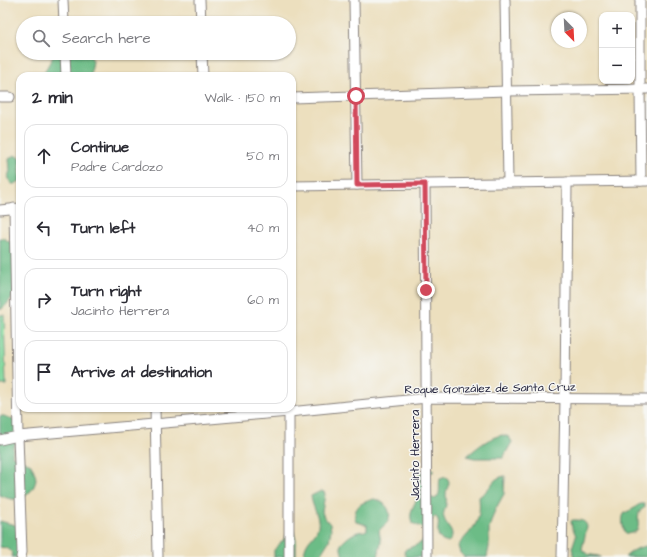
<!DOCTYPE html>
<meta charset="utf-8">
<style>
:root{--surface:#fff;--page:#f7f7f7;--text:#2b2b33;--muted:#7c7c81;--line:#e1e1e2}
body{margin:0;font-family:"Architects Daughter",sans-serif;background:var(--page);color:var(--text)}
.controls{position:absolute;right:12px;top:12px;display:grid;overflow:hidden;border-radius:8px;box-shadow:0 1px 3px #0004}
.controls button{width:36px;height:36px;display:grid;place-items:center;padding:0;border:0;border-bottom:1px solid var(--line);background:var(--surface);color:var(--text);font:20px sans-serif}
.compass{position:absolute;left:551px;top:12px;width:36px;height:36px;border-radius:50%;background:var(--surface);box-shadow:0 1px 3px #0004;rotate:156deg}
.stop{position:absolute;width:12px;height:12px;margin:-9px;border:3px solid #d1495b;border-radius:50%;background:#fff}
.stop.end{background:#d1495b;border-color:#fff;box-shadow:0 1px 4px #0008}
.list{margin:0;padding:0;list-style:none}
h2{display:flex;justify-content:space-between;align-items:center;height:52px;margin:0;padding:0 16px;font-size:17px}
h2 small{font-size:13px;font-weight:400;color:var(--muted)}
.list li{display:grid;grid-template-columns:26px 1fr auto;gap:12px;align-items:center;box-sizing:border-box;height:64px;margin:0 8px 8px;padding:0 8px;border:1px solid var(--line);border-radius:12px}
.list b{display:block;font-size:15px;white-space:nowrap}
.list p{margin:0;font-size:13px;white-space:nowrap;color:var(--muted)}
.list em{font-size:13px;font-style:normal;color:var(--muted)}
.icon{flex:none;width:22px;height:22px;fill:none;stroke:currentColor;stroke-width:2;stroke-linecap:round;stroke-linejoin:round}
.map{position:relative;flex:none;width:647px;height:557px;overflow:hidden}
.search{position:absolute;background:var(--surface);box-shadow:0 1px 3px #0004;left:16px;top:16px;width:280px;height:44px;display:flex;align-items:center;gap:10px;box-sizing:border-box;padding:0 14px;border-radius:22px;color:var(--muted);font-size:15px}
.panel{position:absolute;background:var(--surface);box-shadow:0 1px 3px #0004;left:16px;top:72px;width:280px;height:340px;border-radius:12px}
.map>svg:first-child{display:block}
.green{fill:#86dca0;stroke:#547f6e}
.forest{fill:#6cbc86;stroke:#476f60}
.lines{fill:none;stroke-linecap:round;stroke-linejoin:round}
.minor-casing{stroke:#87807c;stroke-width:11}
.minor{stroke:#fff;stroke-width:9}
.route{stroke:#d1495b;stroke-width:5}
.labels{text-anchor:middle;stroke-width:3;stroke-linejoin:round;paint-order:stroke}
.street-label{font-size:12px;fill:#22223b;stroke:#f6f6f2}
</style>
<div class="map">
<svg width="647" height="557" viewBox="0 0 647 557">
<rect width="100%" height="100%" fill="#f6f6f2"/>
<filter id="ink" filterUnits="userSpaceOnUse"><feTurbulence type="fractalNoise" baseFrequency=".025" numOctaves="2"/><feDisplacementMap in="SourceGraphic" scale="8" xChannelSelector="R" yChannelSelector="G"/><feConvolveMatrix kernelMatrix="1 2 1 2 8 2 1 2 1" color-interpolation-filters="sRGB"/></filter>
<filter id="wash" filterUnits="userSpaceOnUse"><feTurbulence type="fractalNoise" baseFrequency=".012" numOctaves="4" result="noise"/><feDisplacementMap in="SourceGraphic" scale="16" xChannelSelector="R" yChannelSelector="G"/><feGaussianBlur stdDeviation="0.9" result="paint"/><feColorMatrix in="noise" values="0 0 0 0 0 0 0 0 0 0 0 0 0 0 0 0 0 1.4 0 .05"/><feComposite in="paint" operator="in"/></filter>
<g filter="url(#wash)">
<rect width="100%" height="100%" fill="#ecdfbe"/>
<path class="green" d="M0 315H4L6 385H0Z"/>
<g class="forest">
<path d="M55 53H89L93 61 91 72 92 76H42Z"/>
<path d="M14 155 20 158V181L14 184H11L8 176 10 171 9 159Z"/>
<path d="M0 238H3L20 248C20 254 18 261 18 267 19 271 21 275 20 279 19 288 8 306 0 310Z"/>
<path d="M0 416H4L18 422 23 432 13 447 12 456 31 464C33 469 36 475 36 480 34 490 26 498 16 499 11 500 4 497 0 495Z"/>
<path d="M503 435 509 437 512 442 503 458H474L467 456C478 447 489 437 503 435Z"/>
<path d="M430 468 433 470V472L427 473 429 497 435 499C442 494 438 486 440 479L446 477 448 479 449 482C449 486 446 489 446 494 446 497 447 500 446 503 446 509 442 513 444 518 446 525 452 528 452 535 451 546 440 543 438 534 437 527 441 521 435 516L428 526 425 557H406L404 552 406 549 419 544 426 538C426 527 420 527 412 523 407 510 418 502 420 490 420 486 418 482 417 477L422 471Z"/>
<path d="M505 476 504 494 495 510 489 528V547L487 557H464L460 553 458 546C462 540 468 535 473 528 480 519 480 508 479 497 481 495 485 493 487 490 494 483 493 478 505 476Z"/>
<path d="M321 491 324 492 325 494 322 512 324 517 330 524 331 530 329 541 319 557H304C304 552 305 546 308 542 311 537 317 533 318 526 320 517 312 507 311 496Z"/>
<path d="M374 499C384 501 393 510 388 521 386 525 381 527 379 531L381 542 378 557H343L341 549V544C346 539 351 534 358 532 361 531 364 532 367 530V525C364 524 360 523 357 522 352 517 356 507 361 504 365 502 370 500 374 499Z"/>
<path d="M641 504H644L645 507C644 508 641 510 640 511 634 521 646 532 626 534 623 530 621 519 624 514 626 511 630 511 633 509 636 507 637 505 641 504Z"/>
<path d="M573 520C580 520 586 520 587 527L582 549C587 557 594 554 601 557H574L572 548 576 536 574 531 572 528 571 521Z"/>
<path d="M0 521 15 525 21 528V557H12V552L7 548 0 547Z"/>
<path d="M293 530 296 540V557H274V550L284 539 288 532Z"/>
<path d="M647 546V557H625C632 551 638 547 647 546Z"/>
</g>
</g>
<g filter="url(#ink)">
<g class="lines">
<defs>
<g id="minor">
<path d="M63 0 64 23"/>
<path d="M200 0 201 23"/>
<path d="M354 0 357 185"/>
<path d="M505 0 508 182"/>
<path d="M640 0V89L641 181"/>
<path d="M65 53 66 76"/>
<path d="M202 53 203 76"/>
<path d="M0 97H10"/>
<path d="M292 98 507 91 647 89"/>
<path d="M425 184 427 557"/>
<path d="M292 186 647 181"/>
<path d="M14 208 18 436 22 552 21 557"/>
<path d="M0 210 20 208"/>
<path d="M155 408 158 557"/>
<path d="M0 440 18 436 289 412 427 398 647 399"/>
<path d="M289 557V408"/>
<path d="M562 557 565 399 567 182"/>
</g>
</defs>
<use href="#minor" class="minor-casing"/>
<use href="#minor" class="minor"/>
</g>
</g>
<g class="lines" filter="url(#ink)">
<path class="route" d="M356 96 357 185 425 184 426 290"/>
</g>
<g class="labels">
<g class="street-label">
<text transform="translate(490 388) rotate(-1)" y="4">Roque González de Santa Cruz</text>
<text transform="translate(415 455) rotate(-90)" y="4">Jacinto Herrera</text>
</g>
</g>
</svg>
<div class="controls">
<button>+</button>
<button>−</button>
</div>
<svg class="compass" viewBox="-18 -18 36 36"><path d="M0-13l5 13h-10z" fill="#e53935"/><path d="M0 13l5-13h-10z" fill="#7c7c81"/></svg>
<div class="stop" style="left:356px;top:96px"></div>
<div class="stop end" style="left:426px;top:290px"></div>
<div class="search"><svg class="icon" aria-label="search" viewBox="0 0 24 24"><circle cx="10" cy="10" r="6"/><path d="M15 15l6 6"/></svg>Search here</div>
<section class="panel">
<h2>2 min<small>Walk · 150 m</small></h2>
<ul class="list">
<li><svg class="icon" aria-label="ahead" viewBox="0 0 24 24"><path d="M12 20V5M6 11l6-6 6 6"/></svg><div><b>Continue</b><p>Padre Cardozo</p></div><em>50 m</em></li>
<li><svg class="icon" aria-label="left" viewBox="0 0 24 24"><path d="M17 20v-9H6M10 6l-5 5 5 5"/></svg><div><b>Turn left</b></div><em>40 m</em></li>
<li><svg class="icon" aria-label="right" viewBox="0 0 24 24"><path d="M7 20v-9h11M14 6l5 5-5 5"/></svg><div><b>Turn right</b><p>Jacinto Herrera</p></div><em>60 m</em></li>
<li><svg class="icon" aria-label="arrive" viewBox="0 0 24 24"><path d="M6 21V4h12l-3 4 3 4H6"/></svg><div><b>Arrive at destination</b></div></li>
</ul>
</section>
</div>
